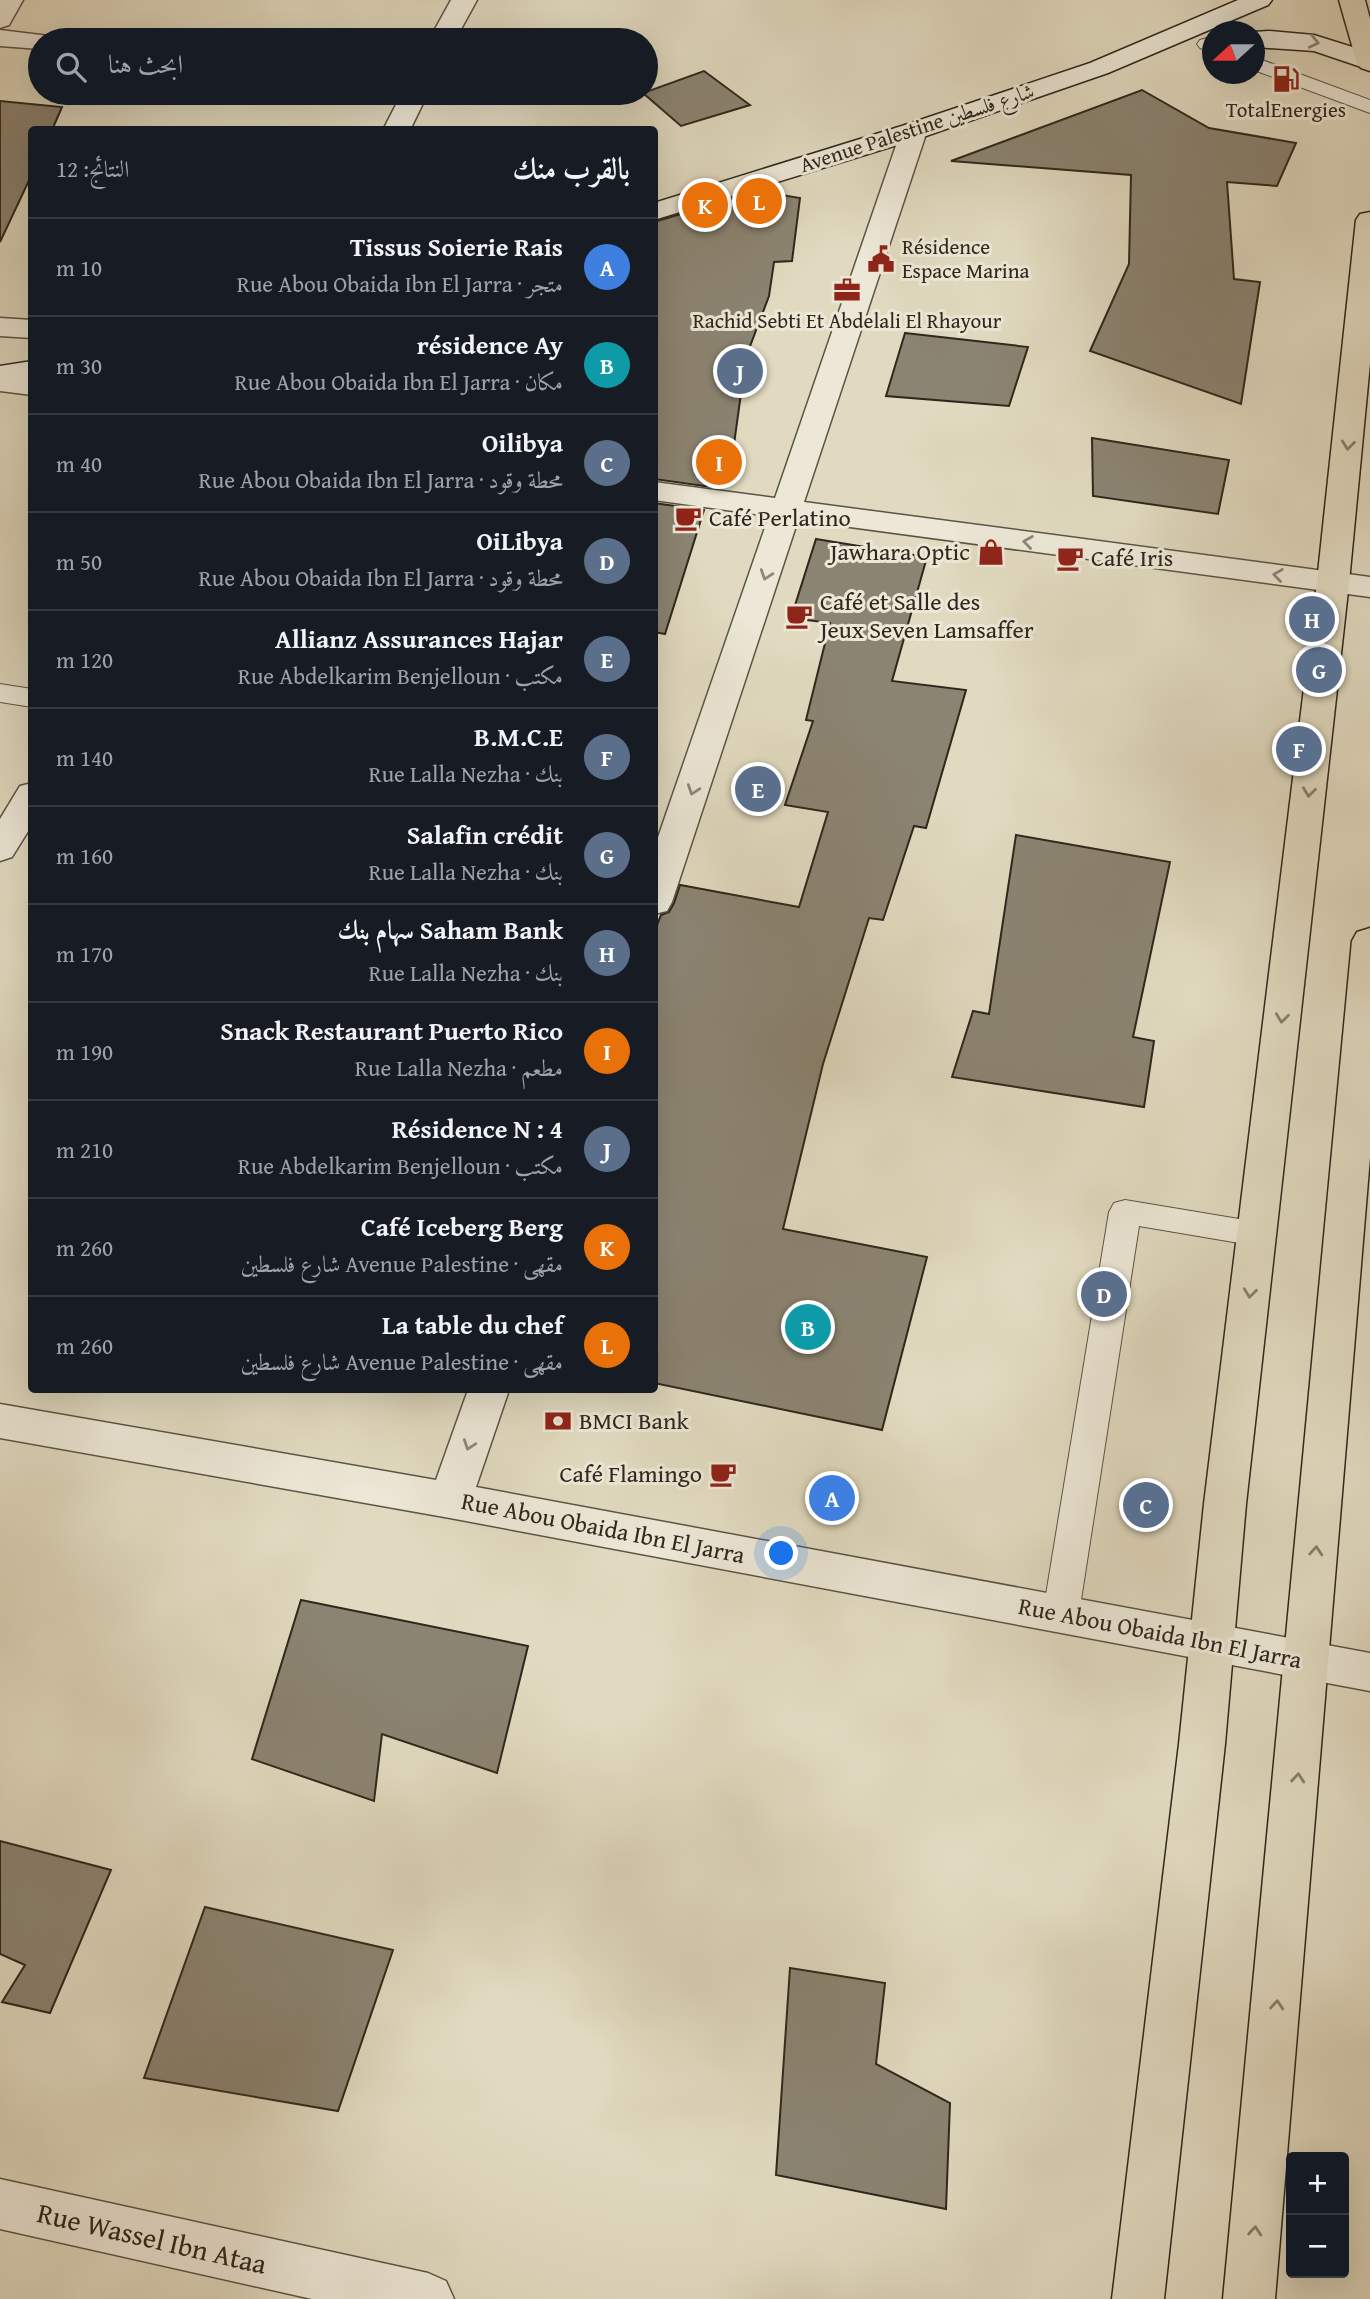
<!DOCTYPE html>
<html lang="ar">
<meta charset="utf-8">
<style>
:root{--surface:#171b24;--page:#242831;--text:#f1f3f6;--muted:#9ea1a6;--line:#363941;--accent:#b45309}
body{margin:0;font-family:"Gentium Book Plus",Amiri,serif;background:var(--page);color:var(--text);direction:rtl}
.controls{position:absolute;right:21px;bottom:21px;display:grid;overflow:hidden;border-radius:7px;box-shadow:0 7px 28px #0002}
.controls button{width:63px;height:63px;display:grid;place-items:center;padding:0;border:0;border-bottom:2px solid var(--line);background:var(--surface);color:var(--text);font:35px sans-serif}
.compass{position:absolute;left:1202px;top:21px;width:63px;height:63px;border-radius:50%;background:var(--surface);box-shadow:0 7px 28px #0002;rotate:249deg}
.you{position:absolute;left:782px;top:1554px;width:24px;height:24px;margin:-18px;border:5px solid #fff;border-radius:50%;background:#1a73e8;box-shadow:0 0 0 10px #1a73e833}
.badge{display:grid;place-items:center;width:46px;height:46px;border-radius:50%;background:var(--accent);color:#fff;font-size:23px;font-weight:700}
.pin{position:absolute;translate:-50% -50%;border:4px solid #fff;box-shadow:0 2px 7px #0006}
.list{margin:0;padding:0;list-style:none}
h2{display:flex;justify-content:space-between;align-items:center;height:91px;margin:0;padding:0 28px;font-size:30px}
h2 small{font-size:23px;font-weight:400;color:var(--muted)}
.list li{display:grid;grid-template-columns:46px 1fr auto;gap:21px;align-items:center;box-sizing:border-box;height:98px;padding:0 28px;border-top:2px solid var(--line)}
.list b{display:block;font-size:26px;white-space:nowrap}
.list p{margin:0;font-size:23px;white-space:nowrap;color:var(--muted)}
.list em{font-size:23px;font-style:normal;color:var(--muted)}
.icon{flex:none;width:38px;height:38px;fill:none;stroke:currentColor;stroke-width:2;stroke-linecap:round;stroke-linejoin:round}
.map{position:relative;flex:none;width:1370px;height:2299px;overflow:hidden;direction:ltr}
.search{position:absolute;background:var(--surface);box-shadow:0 7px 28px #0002;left:28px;top:28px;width:630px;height:77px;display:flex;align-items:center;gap:18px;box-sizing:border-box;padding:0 24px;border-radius:38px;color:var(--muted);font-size:26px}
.panel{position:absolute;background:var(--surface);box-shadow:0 7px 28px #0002;left:28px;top:126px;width:630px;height:1267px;border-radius:7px;direction:rtl}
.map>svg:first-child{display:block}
.building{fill:#8b8472;stroke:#2e271d;stroke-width:2}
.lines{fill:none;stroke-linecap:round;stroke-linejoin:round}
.lane-casing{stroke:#5b5446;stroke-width:2}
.street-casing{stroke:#5b5446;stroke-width:3}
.secondary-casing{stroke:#2e271d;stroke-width:3}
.primary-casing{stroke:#2e271d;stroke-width:3}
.lane{fill:#ece7d6;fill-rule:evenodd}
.street{fill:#ece7d6;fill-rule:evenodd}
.secondary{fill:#ece7d6;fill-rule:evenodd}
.primary{fill:#e1dac0;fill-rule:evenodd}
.oneway{stroke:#8d877a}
.oneway2{stroke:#88806e}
.labels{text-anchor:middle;stroke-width:6;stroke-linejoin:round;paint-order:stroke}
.far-poi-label{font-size:21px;fill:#2e271d;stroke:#ece7d6}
.far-street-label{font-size:21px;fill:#2e271d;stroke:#ece7d6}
.poi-label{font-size:24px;fill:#2e271d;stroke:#ece7d6;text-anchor:start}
.street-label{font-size:24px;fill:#2e271d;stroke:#ece7d6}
.near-street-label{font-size:28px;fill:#2e271d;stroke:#ece7d6}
</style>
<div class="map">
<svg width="1370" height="2299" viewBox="0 0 1370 2299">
<rect width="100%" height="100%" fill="#e1dac0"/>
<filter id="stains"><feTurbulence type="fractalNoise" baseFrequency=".00286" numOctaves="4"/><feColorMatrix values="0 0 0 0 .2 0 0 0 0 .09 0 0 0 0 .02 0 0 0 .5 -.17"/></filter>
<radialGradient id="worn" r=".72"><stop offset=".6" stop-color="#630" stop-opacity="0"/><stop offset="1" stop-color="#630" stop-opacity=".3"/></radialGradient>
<g class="building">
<path d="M704 71 750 105 681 126 643 93Z"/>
<path d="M1142 90 1209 128 1296 143 1277 186 1227 182 1234 279 1260 282 1241 404 1090 351 1129 264 1131 175 951 161Z"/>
<path d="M0 101 62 107 52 130H32V174L0 242Z"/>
<path d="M758 191 800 198 792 261 774 262 769 296 746 357 731 466 718 464 711 487 654 479V222Z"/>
<path d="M905 333 1028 347 1009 406 886 396Z"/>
<path d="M1092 438 1229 460 1218 514 1093 496Z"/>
<path d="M654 503 704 510 665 634 654 632Z"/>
<path d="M816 539 927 557 892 681 966 690 926 828 914 826 883 920 869 918 823 1064 783 1229 927 1257 882 1430 654 1383V933L661 915 669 912 674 903 680 885 799 907 828 812 785 805 813 721 806 720 830 623 791 618Z"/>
<path d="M1016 835 1170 862 1133 1037 1154 1041 1144 1107 952 1077 973 1011 989 1014Z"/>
<path d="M301 1600 528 1646 497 1773 382 1734 374 1801 252 1759Z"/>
<path d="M0 1841 111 1870 50 2013 2 2002 25 1965 0 1954Z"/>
<path d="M205 1907 393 1950 338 2111 144 2078Z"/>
<path d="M790 1968 885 1983 876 2064 950 2103 946 2209 776 2175Z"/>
</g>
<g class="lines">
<defs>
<g id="lane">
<path d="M1207 38 1212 39V52L1200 48 1197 44 1200 40Z"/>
<path d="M1254 57 1370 100V113L1254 70Z"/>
<path d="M0 684 32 689V707L0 702Z"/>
<path d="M1125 1200 1257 1222 1268 1225 1273 1234 1268 1243 1257 1246 1139 1226 1079 1613 1074 1624 1061 1628 1048 1624 1043 1613 1109 1212 1114 1203Z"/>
</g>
<g id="street">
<path d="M0 0H23L9 25 0 28Z"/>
<path d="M451 0H477L455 40H429Z"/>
<path d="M0 30 49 36 52 40H40V49L0 46Z"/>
<path d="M402 93H428L410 130H383Z"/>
<path d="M914 123 923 125 927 131 804 502 1370 577V597L798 520 672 902 667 911 654 914V849L769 516 654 500V482L775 498 901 131 905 125Z"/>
<path d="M0 318 32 320V338L0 336Z"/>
<path d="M0 373 32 377V395L0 391Z"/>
<path d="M32 783V825L12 857 0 861V819L20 786Z"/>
<path d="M468 1390H509L476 1487 1370 1653V1691L450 1518 0 1438V1404L436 1480Z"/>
<path d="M0 2179 428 2273 446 2281 454 2299H312L0 2229Z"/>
</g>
<g id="secondary">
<path d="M1238 0H1272L1268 5 1108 73 923 137 654 220V203L905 125 1090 63Z"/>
<path d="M1269 31 1314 35 1365 51 1370 53V70L1314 51 1254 47 1253 32Z"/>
<path d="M32 361V379L0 384V366Z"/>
</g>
<g id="primary">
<path d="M1339 0H1365L1370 19V71L1361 68 1357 63Z"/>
<path d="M1370 212V363L1349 582 1246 1504 1225 1744 1164 2299H1112L1179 1744 1204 1504 1317 582 1356 220 1360 214Z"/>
<path d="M1370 928V1157L1275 2299H1223L1352 941 1357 932Z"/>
</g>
</defs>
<use href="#lane" class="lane-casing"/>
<use href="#street" class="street-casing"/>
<use href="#secondary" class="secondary-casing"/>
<use href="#primary" class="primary-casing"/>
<use href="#lane" class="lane"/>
<use href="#street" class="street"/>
<use href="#secondary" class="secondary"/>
<use href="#primary" class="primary"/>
</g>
<defs><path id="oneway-chevron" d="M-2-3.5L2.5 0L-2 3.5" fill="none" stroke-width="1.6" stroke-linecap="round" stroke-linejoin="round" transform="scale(1.75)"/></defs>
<g class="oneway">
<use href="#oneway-chevron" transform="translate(1314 42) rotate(12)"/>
<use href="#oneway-chevron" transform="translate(1028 542) rotate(-172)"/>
<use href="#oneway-chevron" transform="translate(766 575) rotate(109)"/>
<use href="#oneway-chevron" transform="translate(1278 575) rotate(-172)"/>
<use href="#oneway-chevron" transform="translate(693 790) rotate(109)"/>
<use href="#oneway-chevron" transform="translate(469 1445) rotate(109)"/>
</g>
<g class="oneway2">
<use href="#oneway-chevron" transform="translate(1348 445) rotate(96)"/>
<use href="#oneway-chevron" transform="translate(1309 792) rotate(97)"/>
<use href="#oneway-chevron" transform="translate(1282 1018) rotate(97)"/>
<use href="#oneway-chevron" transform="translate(1250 1293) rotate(97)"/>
<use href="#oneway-chevron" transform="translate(1316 1551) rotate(-86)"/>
<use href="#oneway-chevron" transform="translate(1298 1778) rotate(-85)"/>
<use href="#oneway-chevron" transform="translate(1277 2005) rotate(-85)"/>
<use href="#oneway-chevron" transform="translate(1255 2231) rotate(-85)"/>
</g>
<defs>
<symbol id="fuel-bare" viewBox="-9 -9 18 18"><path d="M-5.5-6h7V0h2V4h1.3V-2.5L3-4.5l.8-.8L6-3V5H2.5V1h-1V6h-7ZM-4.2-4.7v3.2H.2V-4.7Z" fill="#8f2418" stroke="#ece7d6" stroke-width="2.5" paint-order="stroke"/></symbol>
<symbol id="civic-bare" viewBox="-9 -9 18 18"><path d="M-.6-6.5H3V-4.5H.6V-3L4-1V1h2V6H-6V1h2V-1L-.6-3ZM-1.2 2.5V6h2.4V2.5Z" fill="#8f2418" stroke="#ece7d6" stroke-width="2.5" paint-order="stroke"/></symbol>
<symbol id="office-bare" viewBox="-9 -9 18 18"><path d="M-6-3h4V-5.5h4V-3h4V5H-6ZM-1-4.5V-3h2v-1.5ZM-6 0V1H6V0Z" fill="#8f2418" stroke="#ece7d6" stroke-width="2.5" paint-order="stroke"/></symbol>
<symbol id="cafe-bare" viewBox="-9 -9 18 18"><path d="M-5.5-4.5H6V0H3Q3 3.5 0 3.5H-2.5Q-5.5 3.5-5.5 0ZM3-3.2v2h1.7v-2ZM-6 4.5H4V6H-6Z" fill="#8f2418" stroke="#ece7d6" stroke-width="2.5" paint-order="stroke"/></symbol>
<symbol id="shop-bare" viewBox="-9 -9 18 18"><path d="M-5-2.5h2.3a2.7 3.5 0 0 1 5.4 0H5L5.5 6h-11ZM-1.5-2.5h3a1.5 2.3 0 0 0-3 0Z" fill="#8f2418" stroke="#ece7d6" stroke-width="2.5" paint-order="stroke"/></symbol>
<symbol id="bank-bare" viewBox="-9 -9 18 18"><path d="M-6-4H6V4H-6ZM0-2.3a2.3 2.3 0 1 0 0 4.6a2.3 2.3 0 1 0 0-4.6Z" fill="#8f2418" stroke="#ece7d6" stroke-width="2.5" paint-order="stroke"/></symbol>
</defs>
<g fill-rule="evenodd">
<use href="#fuel-bare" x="1267" y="60" width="38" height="38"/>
<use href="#civic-bare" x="862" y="240" width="38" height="38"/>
<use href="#office-bare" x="828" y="271" width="38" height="38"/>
<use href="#cafe-bare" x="669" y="499" width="38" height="38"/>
<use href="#shop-bare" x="972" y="533" width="38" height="38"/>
<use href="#cafe-bare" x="1051" y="539" width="38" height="38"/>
<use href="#cafe-bare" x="780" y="597" width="38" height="38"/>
<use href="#bank-bare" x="539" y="1402" width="38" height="38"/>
<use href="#cafe-bare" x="704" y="1455" width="38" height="38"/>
</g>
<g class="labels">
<g class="far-poi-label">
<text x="1286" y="117">TotalEnergies</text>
<text x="902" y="254" text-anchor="start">Résidence<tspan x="902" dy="24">Espace Marina</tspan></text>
<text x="847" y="328">Rachid Sebti Et Abdelali El Rhayour</text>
</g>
<g class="far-street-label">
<text transform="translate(917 128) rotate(-18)" y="7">Avenue Palestine شارع فلسطين</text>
</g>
<g class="poi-label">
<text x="709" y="526">Café Perlatino</text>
<text x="970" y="560" text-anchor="end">Jawhara Optic</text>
<text x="1091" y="566">Café Iris</text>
<text x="820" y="610">Café et Salle des<tspan x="820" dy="28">Jeux Seven Lamsaffer</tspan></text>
<text x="579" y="1429">BMCI Bank</text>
<text x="702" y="1482" text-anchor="end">Café Flamingo</text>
</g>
<g class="street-label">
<text transform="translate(603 1528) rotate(11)" y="8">Rue Abou Obaida Ibn El Jarra</text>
<text transform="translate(1160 1633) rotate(11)" y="8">Rue Abou Obaida Ibn El Jarra</text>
</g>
<g class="near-street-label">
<text transform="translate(152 2238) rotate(13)" y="10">Rue Wassel Ibn Ataa</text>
</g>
</g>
<rect width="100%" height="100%" filter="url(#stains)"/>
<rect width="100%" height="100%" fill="url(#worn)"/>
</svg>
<div class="controls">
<button>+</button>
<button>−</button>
</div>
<svg class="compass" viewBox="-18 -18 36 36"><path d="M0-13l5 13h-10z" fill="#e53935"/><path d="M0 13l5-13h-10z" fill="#9ea1a6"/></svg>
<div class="you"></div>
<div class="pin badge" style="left:832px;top:1498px;background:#3f7fe0">A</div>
<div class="pin badge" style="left:808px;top:1327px;background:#0f9aa8">B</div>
<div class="pin badge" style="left:1146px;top:1505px;background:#5c6f8a">C</div>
<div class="pin badge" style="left:1104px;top:1294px;background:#5c6f8a">D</div>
<div class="pin badge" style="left:758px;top:789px;background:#5c6f8a">E</div>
<div class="pin badge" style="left:1299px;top:749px;background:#5c6f8a">F</div>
<div class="pin badge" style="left:1319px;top:670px;background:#5c6f8a">G</div>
<div class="pin badge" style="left:1312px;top:619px;background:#5c6f8a">H</div>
<div class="pin badge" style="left:719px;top:462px;background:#e8710a">I</div>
<div class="pin badge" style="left:740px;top:371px;background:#5c6f8a">J</div>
<div class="pin badge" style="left:705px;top:205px;background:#e8710a">K</div>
<div class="pin badge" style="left:759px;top:201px;background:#e8710a">L</div>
<div class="search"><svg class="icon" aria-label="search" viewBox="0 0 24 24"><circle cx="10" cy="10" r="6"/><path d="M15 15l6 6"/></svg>ابحث هنا</div>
<section class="panel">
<h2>بالقرب منك<small>النتائج: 12</small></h2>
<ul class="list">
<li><span class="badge" style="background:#3f7fe0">A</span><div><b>Tissus Soierie Rais</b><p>متجر · Rue Abou Obaida Ibn El Jarra</p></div><em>10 m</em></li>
<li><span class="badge" style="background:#0f9aa8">B</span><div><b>résidence Ay</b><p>مكان · Rue Abou Obaida Ibn El Jarra</p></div><em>30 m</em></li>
<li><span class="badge" style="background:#5c6f8a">C</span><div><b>Oilibya</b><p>محطة وقود · Rue Abou Obaida Ibn El Jarra</p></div><em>40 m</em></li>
<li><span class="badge" style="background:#5c6f8a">D</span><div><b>OiLibya</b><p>محطة وقود · Rue Abou Obaida Ibn El Jarra</p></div><em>50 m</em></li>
<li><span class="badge" style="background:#5c6f8a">E</span><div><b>Allianz Assurances Hajar</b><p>مكتب · Rue Abdelkarim Benjelloun</p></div><em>120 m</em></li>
<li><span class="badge" style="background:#5c6f8a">F</span><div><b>B.M.C.E</b><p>بنك · Rue Lalla Nezha</p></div><em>140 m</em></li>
<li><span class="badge" style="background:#5c6f8a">G</span><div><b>Salafin crédit</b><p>بنك · Rue Lalla Nezha</p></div><em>160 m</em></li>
<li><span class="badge" style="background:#5c6f8a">H</span><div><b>Saham Bank سهام بنك</b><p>بنك · Rue Lalla Nezha</p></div><em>170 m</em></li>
<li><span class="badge" style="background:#e8710a">I</span><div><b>Snack Restaurant Puerto Rico</b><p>مطعم · Rue Lalla Nezha</p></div><em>190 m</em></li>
<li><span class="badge" style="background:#5c6f8a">J</span><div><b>Résidence N : 4</b><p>مكتب · Rue Abdelkarim Benjelloun</p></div><em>210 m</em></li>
<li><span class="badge" style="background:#e8710a">K</span><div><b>Café Iceberg Berg</b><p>مقهى · Avenue Palestine شارع فلسطين</p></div><em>260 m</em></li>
<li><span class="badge" style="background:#e8710a">L</span><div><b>La table du chef</b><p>مقهى · Avenue Palestine شارع فلسطين</p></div><em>260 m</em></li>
</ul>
</section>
</div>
